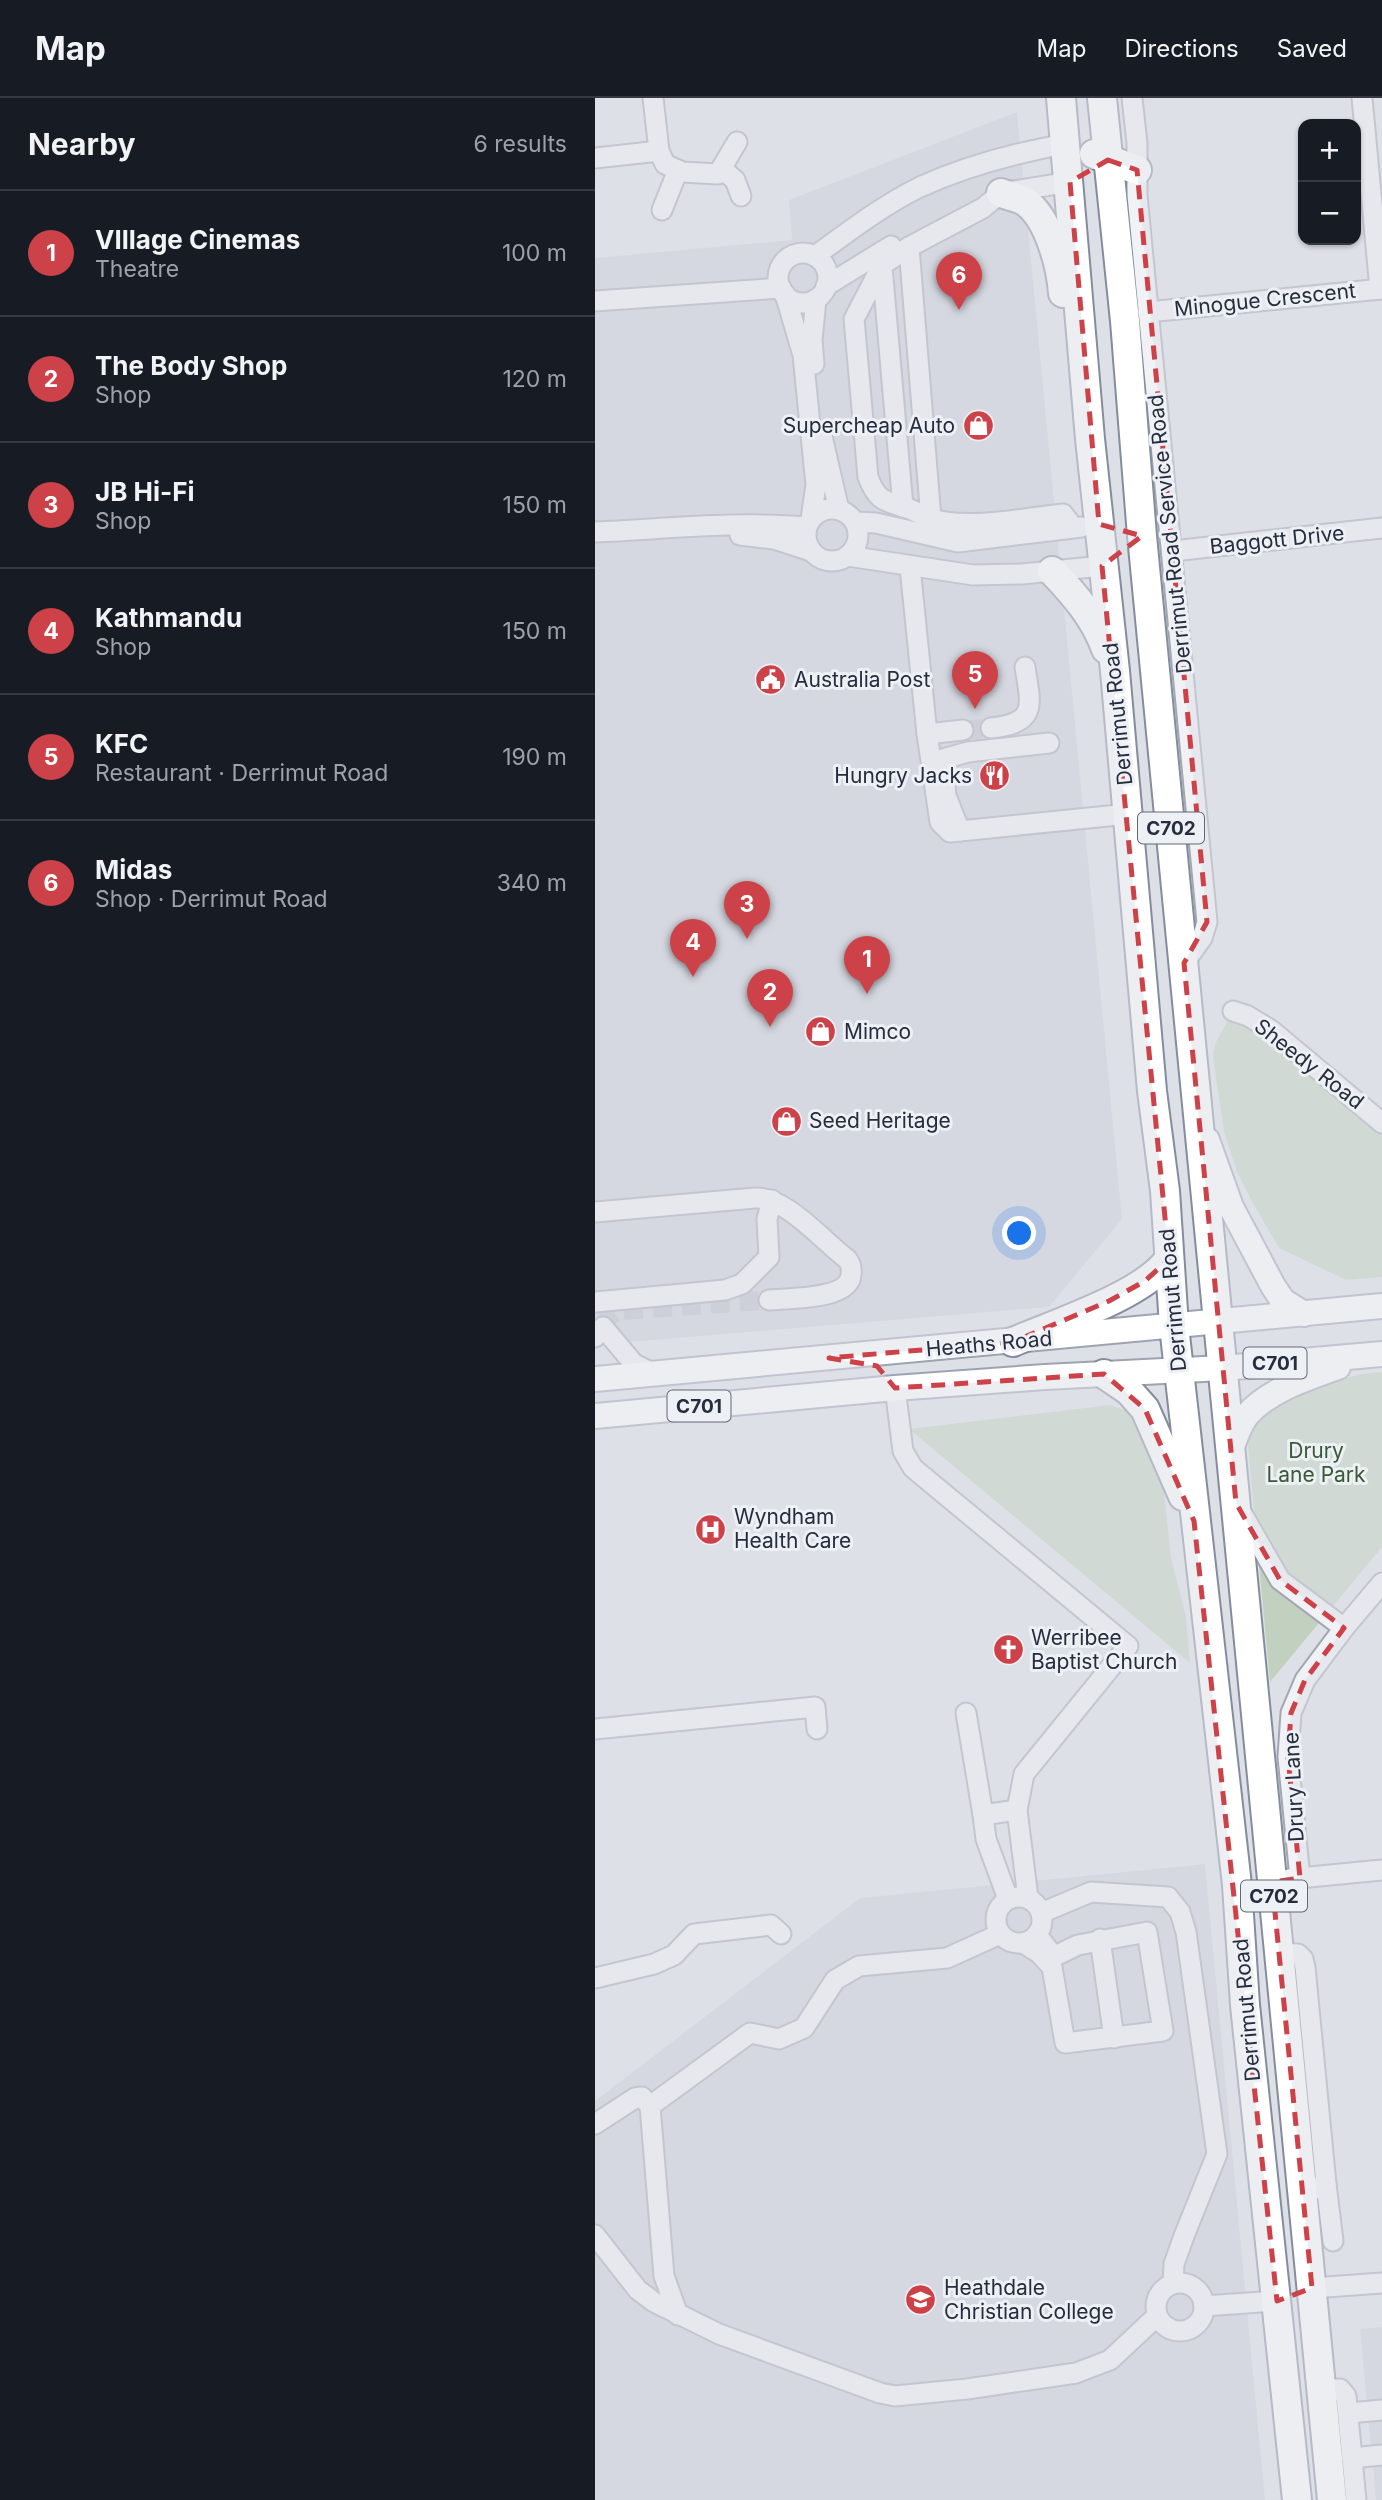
<!DOCTYPE html>
<meta charset="utf-8">
<style>
:root{--surface:#171b24;--page:#20242c;--text:#f1f3f6;--muted:#9ea1a6;--line:#363941;--accent:#cd4248}
body{margin:0;font-family:Inter,sans-serif;background:var(--page);color:var(--text)}
.controls{position:absolute;right:21px;top:21px;display:grid;overflow:hidden;border-radius:14px;box-shadow:0 2px 5px #0004}
.controls button{width:63px;height:63px;display:grid;place-items:center;padding:0;border:0;border-bottom:2px solid var(--line);background:var(--surface);color:var(--text);font:35px sans-serif}
.you{position:absolute;left:425px;top:1136px;width:24px;height:24px;margin:-18px;border:5px solid #fff;border-radius:50%;background:#1a73e8;box-shadow:0 0 0 10px #1a73e833}
.badge{display:grid;place-items:center;width:46px;height:46px;border-radius:50%;background:var(--accent);color:#fff;font-size:23px;font-weight:700}
.pin{position:absolute;translate:-50% -58px;filter:drop-shadow(0 2px 4px #0008)}
.pin::after{content:'';position:absolute;top:37px;width:24px;height:21px;background:inherit;clip-path:polygon(0 0,100% 0,50% 100%)}
.list{margin:0;padding:0;list-style:none}
h2{display:flex;justify-content:space-between;align-items:center;height:91px;margin:0;padding:0 28px;font-size:30px}
h2 small{font-size:23px;font-weight:400;color:var(--muted)}
.list li{display:grid;grid-template-columns:46px 1fr auto;gap:21px;align-items:center;box-sizing:border-box;height:126px;padding:0 28px;border-top:2px solid var(--line)}
.list b{display:block;font-size:26px;white-space:nowrap}
.list p{margin:0;font-size:23px;white-space:nowrap;color:var(--muted)}
.list em{font-size:23px;font-style:normal;color:var(--muted)}
.map{position:relative;flex:none;width:787px;height:2402px;overflow:hidden}
header{display:flex;align-items:center;gap:42px;box-sizing:border-box;height:98px;padding:0 35px;background:var(--surface);border-bottom:2px solid var(--line)}
header strong{font-size:33px}
nav{display:flex;gap:38px;margin-inline-start:auto;font-size:24px}
main{display:flex}
aside{flex:1;background:var(--surface)}
.map>svg:first-child{display:block}
.built{fill:#cccfd9}
.green{fill:#c2d1bf}
.lines{fill:none;stroke-linecap:round;stroke-linejoin:round}
.minor-tunnel{stroke:#b9bcc5;stroke-width:19;stroke-dasharray:19 10;stroke-linecap:butt}
.minor-casing{stroke:#a3a7b1;stroke-width:23}
.major-casing{stroke:#9da3b3;stroke-width:28}
.highway-casing{stroke:#858c9e;stroke-width:32}
.minor{stroke:#f0f2f6;stroke-width:19}
.major{stroke:#fff;stroke-width:24}
.highway{stroke:#fff;stroke-width:28}
.marked{fill:none;stroke:#cd4248;stroke-width:5;stroke-dasharray:14 9;stroke-linejoin:round}
.labels{text-anchor:middle;stroke-width:6;stroke-linejoin:round;paint-order:stroke}
.shield{fill:#edf0f5;stroke:#626875;stroke-width:2}
.shield-label{font-size:19px;font-weight:bold;fill:#272d3e}
.street-label{font-size:21px;fill:#272d3e;stroke:#edf0f5}
.poi-label{font-size:21px;fill:#272d3e;stroke:#edf0f5;text-anchor:start}
.park-label{font-size:21px;fill:#375a34;stroke:#edf0f5}
</style>
<header>
<strong>Map</strong>
<nav><a>Map</a><a>Directions</a><a>Saved</a></nav>
</header>
<main>
<aside>
<h2>Nearby<small>6 results</small></h2>
<ul class="list">
<li><span class="badge">1</span><div><b>VIllage Cinemas</b><p>Theatre</p></div><em>100 m</em></li>
<li><span class="badge">2</span><div><b>The Body Shop</b><p>Shop</p></div><em>120 m</em></li>
<li><span class="badge">3</span><div><b>JB Hi-Fi</b><p>Shop</p></div><em>150 m</em></li>
<li><span class="badge">4</span><div><b>Kathmandu</b><p>Shop</p></div><em>150 m</em></li>
<li><span class="badge">5</span><div><b>KFC</b><p>Restaurant · Derrimut Road</p></div><em>190 m</em></li>
<li><span class="badge">6</span><div><b>Midas</b><p>Shop · Derrimut Road</p></div><em>340 m</em></li>
</ul>
</aside>
<div class="map">
<svg width="787" height="2402" viewBox="0 0 787 2402">
<rect width="100%" height="100%" fill="#dee0e7"/>
<g class="built">
<path d="M422 14 527 1121 454 1209 0 1247V160L197 142 194 102Z"/>
<path d="M610 1766 670 2402H0V2003L265 1800Z"/>
<path d="M787 2229V2402H781L765 2231Z"/>
</g>
<g class="green">
<path d="M638 913 787 1032V1179L751 1182 684 1150 659 1107 642 1074 629 1034 618 959 620 946Z"/>
<path d="M787 1274V1449L675 1584 652 1338 665 1317 731 1285 767 1276Z"/>
<path d="M515 1307 535 1314 569 1393 576 1460 591 1519 595 1565 314 1331Z"/>
</g>
<g class="lines">
<g class="minor-tunnel">
<path d="M368 632 396 630"/>
<path d="M8 1229 12 1220 22 1213 174 1202"/>
</g>
<defs>
<g id="minor">
<path d="M58 0 64 53 70 66 87 74 123 76 142 44"/>
<path d="M537 0 542 45V97L612 824 607 840 589 865"/>
<path d="M767 0 785 191"/>
<path d="M0 60 64 53"/>
<path d="M127 71 140 82 146 98"/>
<path d="M412 94 475 84"/>
<path d="M406 95 388 110 314 149 287 167 259 221 273 379C282 403 289 403 312 410 321 413 329 419 337 421 372 432 432 420 468 416L478 429"/>
<path d="M67 112 83 72"/>
<path d="M314 149 336 421"/>
<circle cx="208" cy="180" r="25"/>
<path d="M220 158C253 134 288 107 325 89 371 68 420 55 470 46"/>
<path d="M287 168 308 409"/>
<path d="M231 188 296 148"/>
<path d="M190 196 208 257 221 387 216 421"/>
<path d="M0 203 186 190"/>
<path d="M553 214 787 191"/>
<path d="M219 266 217 242 221 201"/>
<path d="M226 334 244 412"/>
<circle cx="237" cy="437" r="26"/>
<path d="M260 424 281 425 363 444 487 429"/>
<path d="M0 434C71 431 141 423 212 429"/>
<path d="M145 437 179 441 216 453"/>
<path d="M578 453 787 430"/>
<path d="M253 458 378 477 427 476 507 468"/>
<path d="M315 469 332 636 345 724 355 734 533 716"/>
<path d="M396 630C443 625 436 607 430 569"/>
<path d="M332 636 368 632"/>
<path d="M365 733 351 698 348 661 373 654 454 645"/>
<path d="M638 913 653 918 676 932 787 1025"/>
<path d="M0 1114 160 1100C190 1098 228 1143 252 1161 256 1166 257 1170 256 1177 254 1202 194 1200 174 1202"/>
<path d="M0 1204 130 1192 147 1186 174 1159 172 1121 177 1102"/>
<path d="M0 1239 8 1229 39 1266 58 1275"/>
<path d="M300 1290 308 1353 318 1370 533 1548 429 1676 422 1712 433 1800"/>
<path d="M645 1412 685 1482 749 1530"/>
<path d="M371 1615 388 1717"/>
<path d="M0 1631 220 1609 222 1631"/>
<path d="M705 1780 693 1659 696 1615 710 1582 749 1530 787 1485"/>
<path d="M694 1781 787 1772"/>
<circle cx="424" cy="1822" r="23"/>
<path d="M413 1801 391 1741 388 1717 422 1712"/>
<path d="M446 1815 496 1794 573 1799 585 1814 591 1834 622 2056 589 2138 579 2166 578 2186"/>
<path d="M505 1841 519 1940"/>
<path d="M428 1845 444 1855 457 1869 470 1945 568 1933 552 1834 483 1847 462 1857 456 1855 442 1837"/>
<path d="M685 1855 703 1856 708 1861 710 1869 731 2086 708 2096"/>
<path d="M0 1880 59 1866 79 1857 99 1836 176 1827 186 1836"/>
<path d="M55 2008 155 1935 184 1941 209 1930 240 1882 264 1868 352 1860 405 1836"/>
<path d="M0 2026 40 2000 47 1999 55 2008 69 2178 83 2217"/>
<path d="M731 2086 738 2143"/>
<path d="M0 2137 43 2192 59 2204 124 2236 285 2295 300 2298 372 2291 481 2275 515 2262 562 2218"/>
<circle cx="585" cy="2209" r="24"/>
<path d="M717 2190 787 2185"/>
<path d="M609 2208 682 2203"/>
<path d="M726 2291H745L751 2298 761 2402"/>
<path d="M754 2315 787 2312"/>
<path d="M757 2360 787 2357"/>
</g>
<g id="major">
<path d="M612 1042 636 1109 678 1188 688 1203 709 1216"/>
<path d="M0 1281 787 1208"/>
<path d="M0 1318 300 1290 450 1279 628 1270 787 1256"/>
<path d="M636 1352C640 1340 644 1327 652 1317 674 1292 712 1280 743 1269"/>
</g>
<g id="highway">
<path d="M466 0 495 341 520 573 557 993 570 1093 579 1228 642 1787 650 1907 702 2402"/>
<path d="M507 0 530 223 547 438 737 2402"/>
<path d="M499 56 542 72"/>
<path d="M406 95C414 98 426 100 432 105 454 122 466 168 468 195"/>
<path d="M457 473C479 496 500 520 511 551"/>
<path d="M418 1244C459 1226 550 1197 574 1161"/>
<path d="M509 1276 534 1293 550 1311 588 1398"/>
</g>
</defs>
<use href="#minor" class="minor-casing"/>
<use href="#major" class="major-casing"/>
<use href="#highway" class="highway-casing"/>
<use href="#minor" class="minor"/>
<use href="#major" class="major"/>
<use href="#highway" class="highway"/>
</g>
<path d="M0 0H787V2402H0ZM513 62 542 72 612 824 589 865 641 1405 685 1482 749 1530 710 1582 696 1615 693 1659 705 1780 677 1784 717 2190 682 2203 599 1423 550 1311 509 1276 300 1290 282 1268 234 1260 418 1244 514 1203 550 1183 574 1161 507 468 547 438 504 426 475 84Z" fill="#dee0e7" fill-opacity=".55" fill-rule="evenodd"/>
<path class="marked" d="M513 62 542 72 612 824 589 865 641 1405 685 1482 749 1530 710 1582 696 1615 693 1659 705 1780 677 1784 717 2190 682 2203 599 1423 550 1311 509 1276 300 1290 282 1268 234 1260 418 1244 514 1203 550 1183 574 1161 507 468 547 438 504 426 475 84Z"/>
<defs>
<symbol id="shop-disc" viewBox="-11 -11 22 22"><circle r="9.5" fill="#cd4248" stroke="#edf0f5"/><path d="M-5-2.5h2.3a2.7 3.5 0 0 1 5.4 0H5L5.5 6h-11ZM-1.5-2.5h3a1.5 2.3 0 0 0-3 0Z" fill="#fff"/></symbol>
<symbol id="civic-disc" viewBox="-11 -11 22 22"><circle r="9.5" fill="#cd4248" stroke="#edf0f5"/><path d="M-.6-6.5H3V-4.5H.6V-3L4-1V1h2V6H-6V1h2V-1L-.6-3ZM-1.2 2.5V6h2.4V2.5Z" fill="#fff"/></symbol>
<symbol id="restaurant-disc" viewBox="-11 -11 22 22"><circle r="9.5" fill="#cd4248" stroke="#edf0f5"/><path d="M-5-6h1v4h1v-4h1v4h1v-4h1v5L-1.5 .5V6h-2V.5L-5-1ZM5-6V6H3V1.5H1.5Q1.5-4 5-6Z" fill="#fff"/></symbol>
<symbol id="hospital-disc" viewBox="-11 -11 22 22"><circle r="9.5" fill="#cd4248" stroke="#edf0f5"/><path d="M-5-5h3v3.5h4V-5h3V5h-3V1.5h-4V5h-3Z" fill="#fff"/></symbol>
<symbol id="church-disc" viewBox="-11 -11 22 22"><circle r="9.5" fill="#cd4248" stroke="#edf0f5"/><path d="M-1.2-6h2.4v3.5h3.3v2.4h-3.3V6h-2.4V-.1h-3.3v-2.4h3.3Z" fill="#fff"/></symbol>
<symbol id="school-disc" viewBox="-11 -11 22 22"><circle r="9.5" fill="#cd4248" stroke="#edf0f5"/><path d="M0-5L7-2L0 1L-7-2ZM-4 1L0 2.5L4 1V4Q0 6-4 4Z" fill="#fff"/></symbol>
</defs>
<g fill-rule="evenodd">
<use href="#shop-disc" x="366" y="310" width="35" height="35"/>
<use href="#civic-disc" x="158" y="564" width="35" height="35"/>
<use href="#restaurant-disc" x="382" y="660" width="35" height="35"/>
<use href="#shop-disc" x="208" y="916" width="35" height="35"/>
<use href="#shop-disc" x="174" y="1006" width="35" height="35"/>
<use href="#hospital-disc" x="98" y="1414" width="35" height="35"/>
<use href="#church-disc" x="396" y="1534" width="35" height="35"/>
<use href="#school-disc" x="308" y="2184" width="35" height="35"/>
</g>
<g class="labels">
<g class="shield">
<rect x="543" y="714.5" width="66" height="31" rx="5"/>
<rect x="648.5" y="1249.5" width="63" height="31" rx="5"/>
<rect x="72.5" y="1292.5" width="63" height="31" rx="5"/>
<rect x="646" y="1782.5" width="66" height="31" rx="5"/>
</g>
<g class="shield-label">
<text x="576" y="737">C702</text>
<text x="680" y="1272">C701</text>
<text x="104" y="1315">C701</text>
<text x="679" y="1805">C702</text>
</g>
<g class="street-label">
<text transform="translate(670 202) rotate(-6)" y="7">Minogue Crescent</text>
<text transform="translate(575 436) rotate(-96)" y="7">Derrimut Road Service Road</text>
<text transform="translate(682 442) rotate(-6)" y="7">Baggott Drive</text>
<text transform="translate(523 616) rotate(-96)" y="7">Derrimut Road</text>
<text transform="translate(714 966) rotate(38)" y="7">Sheedy Road</text>
<text transform="translate(578 1202) rotate(-95)" y="7">Derrimut Road</text>
<text transform="translate(394 1246) rotate(-5)" y="7">Heaths Road</text>
<text transform="translate(699 1689) rotate(-93)" y="7">Drury Lane</text>
<text transform="translate(652 1912) rotate(-95)" y="7">Derrimut Road</text>
</g>
<g class="poi-label">
<text x="360" y="335" text-anchor="end">Supercheap Auto</text>
<text x="199" y="589">Australia Post</text>
<text x="377" y="685" text-anchor="end">Hungry Jacks</text>
<text x="249" y="941">Mimco</text>
<text x="214" y="1030">Seed Heritage</text>
<text x="139" y="1426">Wyndham<tspan x="139" dy="24">Health Care</tspan></text>
<text x="436" y="1547">Werribee<tspan x="436" dy="24">Baptist Church</tspan></text>
<text x="349" y="2197">Heathdale<tspan x="349" dy="24">Christian College</tspan></text>
</g>
<g class="park-label">
<text x="721" y="1360">Drury<tspan x="721" dy="24">Lane Park</tspan></text>
</g>
</g>
</svg>
<div class="controls">
<button>+</button>
<button>−</button>
</div>
<div class="you"></div>
<div class="pin badge" style="left:272px;top:896px">1</div>
<div class="pin badge" style="left:175px;top:929px">2</div>
<div class="pin badge" style="left:152px;top:841px">3</div>
<div class="pin badge" style="left:98px;top:879px">4</div>
<div class="pin badge" style="left:380px;top:611px">5</div>
<div class="pin badge" style="left:364px;top:212px">6</div>
</div>
</main>
